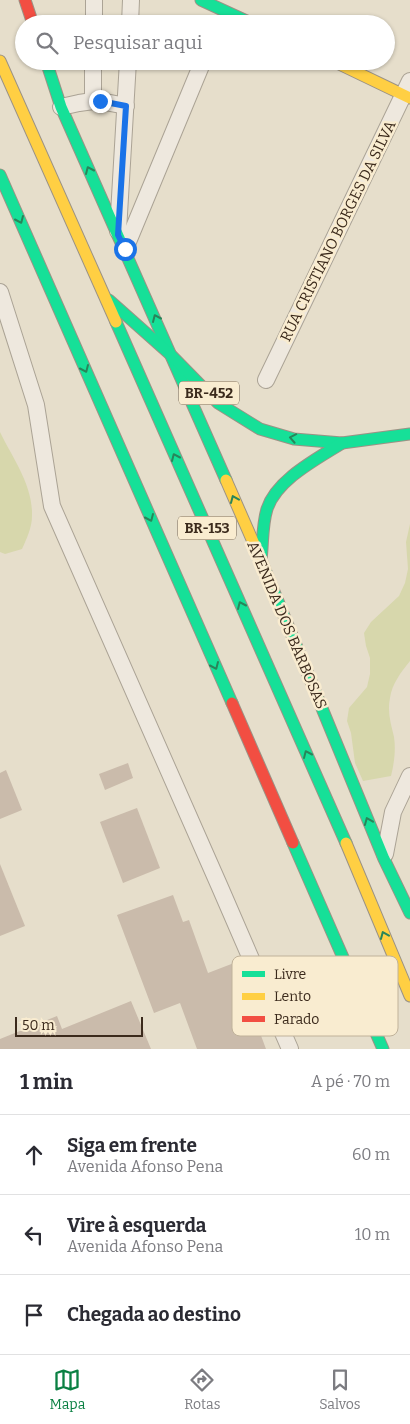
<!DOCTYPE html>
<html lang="pt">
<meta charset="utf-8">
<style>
:root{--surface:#fff;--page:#f2f2f3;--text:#2b2b33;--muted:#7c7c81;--line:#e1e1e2;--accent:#0b8043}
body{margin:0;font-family:Bitter,serif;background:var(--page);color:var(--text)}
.scale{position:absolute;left:15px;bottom:12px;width:128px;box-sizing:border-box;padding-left:5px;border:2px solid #3b2a1c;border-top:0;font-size:14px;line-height:18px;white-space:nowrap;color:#3b2a1c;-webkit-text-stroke:4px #f9ecd0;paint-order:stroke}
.stop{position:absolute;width:15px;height:15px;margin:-11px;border:4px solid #1a73e8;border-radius:50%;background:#fff}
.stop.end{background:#1a73e8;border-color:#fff;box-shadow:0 1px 5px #0008}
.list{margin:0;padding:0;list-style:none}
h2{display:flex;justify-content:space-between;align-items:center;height:65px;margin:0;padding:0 20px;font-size:21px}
h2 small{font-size:16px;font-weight:400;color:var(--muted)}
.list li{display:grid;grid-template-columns:32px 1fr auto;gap:15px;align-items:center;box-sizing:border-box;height:80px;padding:0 20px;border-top:1px solid var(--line)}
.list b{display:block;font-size:19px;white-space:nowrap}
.list p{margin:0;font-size:16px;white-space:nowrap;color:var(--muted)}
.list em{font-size:16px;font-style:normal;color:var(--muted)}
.icon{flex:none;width:28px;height:28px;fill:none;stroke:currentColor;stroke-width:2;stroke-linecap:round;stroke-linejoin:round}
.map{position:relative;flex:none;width:410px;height:1049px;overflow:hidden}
.search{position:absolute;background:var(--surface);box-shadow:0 1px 4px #0004;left:15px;right:15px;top:15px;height:55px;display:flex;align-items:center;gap:12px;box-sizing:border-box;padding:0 18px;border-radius:28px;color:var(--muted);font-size:19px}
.sheet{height:305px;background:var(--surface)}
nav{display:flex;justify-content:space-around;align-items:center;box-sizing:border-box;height:70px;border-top:1px solid var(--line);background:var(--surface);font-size:14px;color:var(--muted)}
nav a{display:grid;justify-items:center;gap:2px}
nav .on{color:var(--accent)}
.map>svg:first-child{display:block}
.green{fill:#d7d7ac}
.building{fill:#cabbab}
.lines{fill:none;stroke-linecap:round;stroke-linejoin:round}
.street-casing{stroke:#aba395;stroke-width:18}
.fast-casing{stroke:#9b9285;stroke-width:13}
.slow-casing{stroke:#9b9285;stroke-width:13}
.jam-casing{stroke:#9b9285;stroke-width:13}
.street{stroke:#eee8de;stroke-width:16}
.fast{stroke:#16e098;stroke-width:11}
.slow{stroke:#ffcf43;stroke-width:11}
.jam{stroke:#f24e42;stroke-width:11}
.oneway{stroke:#28855a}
.route{stroke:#1a73e8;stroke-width:6}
.labels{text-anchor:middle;stroke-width:5;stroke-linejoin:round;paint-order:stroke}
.shield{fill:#f9ecd0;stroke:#746452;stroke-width:1}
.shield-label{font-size:14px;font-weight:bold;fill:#3b2a1c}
.street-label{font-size:15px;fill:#3b2a1c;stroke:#f9ecd0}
.key{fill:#f9ecd0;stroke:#c0b29a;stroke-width:1}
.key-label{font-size:14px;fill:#3b2a1c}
</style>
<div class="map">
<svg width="410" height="1049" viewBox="0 0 410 1049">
<rect width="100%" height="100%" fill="#e6decb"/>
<g class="green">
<path d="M0 432C13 459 33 485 32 516 32 527 27 538 22 549L5 554 0 552Z"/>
<path d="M410 524V661C401 672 392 684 390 698 387 712 391 724 394 737 396 750 394 764 391 776L363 781 355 763 351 733 347 721 349 708 367 687 370 674V658L366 646 364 633 371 622 399 596 405 583 408 569 406 542Z"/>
</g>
<g class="building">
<path d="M128 763 133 778 105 790 99 774Z"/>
<path d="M6 770 22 810 0 819V773Z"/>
<path d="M137 808 160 868 123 883 100 822Z"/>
<path d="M0 864 25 926 0 936Z"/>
<path d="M173 895 183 922 189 920 208 973 234 963 266 1049H197L180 1003 154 1013 117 915Z"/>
<path d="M131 1001 151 1049H0V1039L57 1016 62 1029Z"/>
</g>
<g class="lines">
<defs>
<g id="street">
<path d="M94 24V0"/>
<path d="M130 24 131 0"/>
<path d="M93 61V101H100L126 106"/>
<path d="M61 107 79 103 93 101"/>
<path d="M118 231 128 61"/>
<path d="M125 249 203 61"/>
<path d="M0 292 36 405 52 506 219 885 290 1049"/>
<path d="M266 380 410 81"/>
<path d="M385 854 393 812 410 776"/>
</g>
<g id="fast">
<path d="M201 0 253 24"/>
<path d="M46 61 61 107 226 480"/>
<path d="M0 175 232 703"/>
<path d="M109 300 172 356 218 403 260 429 294 439 342 443 410 434"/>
<path d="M116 322 346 843"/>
<path d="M342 443C317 459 277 479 267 509 262 525 263 544 261 560L384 859 410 913"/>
<path d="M293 843 383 1049"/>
</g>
<g id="slow">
<path d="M0 61 116 322"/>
<path d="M333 61 410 98"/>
<path d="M226 480 261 560"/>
<path d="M346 843 410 996"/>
</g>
<g id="jam">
<path d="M25 0 33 24"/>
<path d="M232 703 293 843"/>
</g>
</defs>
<use href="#street" class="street-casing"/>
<use href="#fast" class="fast-casing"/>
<use href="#slow" class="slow-casing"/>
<use href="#jam" class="jam-casing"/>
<use href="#street" class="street"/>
<use href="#fast" class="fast"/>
<use href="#slow" class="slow"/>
<use href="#jam" class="jam"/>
</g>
<defs><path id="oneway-chevron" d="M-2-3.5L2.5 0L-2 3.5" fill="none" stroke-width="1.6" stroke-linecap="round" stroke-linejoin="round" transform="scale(1.25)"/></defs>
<g class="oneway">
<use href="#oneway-chevron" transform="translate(89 170) rotate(-114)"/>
<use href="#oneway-chevron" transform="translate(20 220) rotate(66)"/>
<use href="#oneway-chevron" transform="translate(156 318) rotate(-114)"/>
<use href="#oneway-chevron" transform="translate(85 369) rotate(66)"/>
<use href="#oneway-chevron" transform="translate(293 438) rotate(-169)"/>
<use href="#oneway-chevron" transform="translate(175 457) rotate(-114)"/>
<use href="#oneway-chevron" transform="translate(234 499) rotate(-113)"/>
<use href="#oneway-chevron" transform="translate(150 518) rotate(66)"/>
<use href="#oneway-chevron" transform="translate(241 605) rotate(-114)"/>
<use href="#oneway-chevron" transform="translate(215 666) rotate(66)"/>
<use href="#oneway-chevron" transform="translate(307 754) rotate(-114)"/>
<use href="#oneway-chevron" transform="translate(368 821) rotate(-112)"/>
<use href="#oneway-chevron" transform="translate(384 935) rotate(-113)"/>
</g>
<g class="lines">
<path class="route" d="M100 101 126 106 118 235 125 249"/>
</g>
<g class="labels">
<g class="shield">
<rect x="179" y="381.5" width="60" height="23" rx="4"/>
<rect x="178" y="516.5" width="58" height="23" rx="4"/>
</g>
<g class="shield-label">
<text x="209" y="398">BR-452</text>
<text x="207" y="533">BR-153</text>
</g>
<g class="street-label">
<text transform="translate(338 231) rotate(-64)" y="5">RUA CRISTIANO BORGES DA SILVA</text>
<text transform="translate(287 625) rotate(67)" y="5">AVENIDA DOS BARBOSAS</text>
</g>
</g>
<rect x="232" y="956" width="166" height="80" rx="8" class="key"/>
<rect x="242" y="971" width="23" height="6" fill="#16e098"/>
<rect x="242" y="993" width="23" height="7" fill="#ffcf43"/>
<rect x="242" y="1016" width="23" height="6" fill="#f24e42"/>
<g class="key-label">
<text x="274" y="979">Livre</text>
<text x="274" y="1001">Lento</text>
<text x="274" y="1024">Parado</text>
</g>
</svg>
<div class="scale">50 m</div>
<div class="stop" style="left:125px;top:249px"></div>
<div class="stop end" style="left:100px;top:101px"></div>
<div class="search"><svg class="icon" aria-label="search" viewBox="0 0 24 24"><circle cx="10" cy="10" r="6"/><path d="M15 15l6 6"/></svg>Pesquisar aqui</div>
</div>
<section class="sheet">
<h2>1 min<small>A pé · 70 m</small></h2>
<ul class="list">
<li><svg class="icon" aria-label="ahead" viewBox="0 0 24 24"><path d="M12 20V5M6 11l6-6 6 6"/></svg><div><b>Siga em frente</b><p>Avenida Afonso Pena</p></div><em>60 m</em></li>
<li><svg class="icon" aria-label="left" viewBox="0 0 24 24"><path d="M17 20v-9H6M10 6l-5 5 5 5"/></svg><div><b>Vire à esquerda</b><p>Avenida Afonso Pena</p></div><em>10 m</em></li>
<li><svg class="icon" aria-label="arrive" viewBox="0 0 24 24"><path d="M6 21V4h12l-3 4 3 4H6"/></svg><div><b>Chegada ao destino</b></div></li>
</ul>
</section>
<nav>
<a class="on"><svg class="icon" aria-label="map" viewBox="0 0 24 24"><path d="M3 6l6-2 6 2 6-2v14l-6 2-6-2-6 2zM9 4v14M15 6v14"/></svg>Mapa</a>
<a><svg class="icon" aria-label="directions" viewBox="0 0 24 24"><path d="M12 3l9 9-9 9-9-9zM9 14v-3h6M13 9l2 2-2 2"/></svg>Rotas</a>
<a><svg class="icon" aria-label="saved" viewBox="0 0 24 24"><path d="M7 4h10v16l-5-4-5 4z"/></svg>Salvos</a>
</nav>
